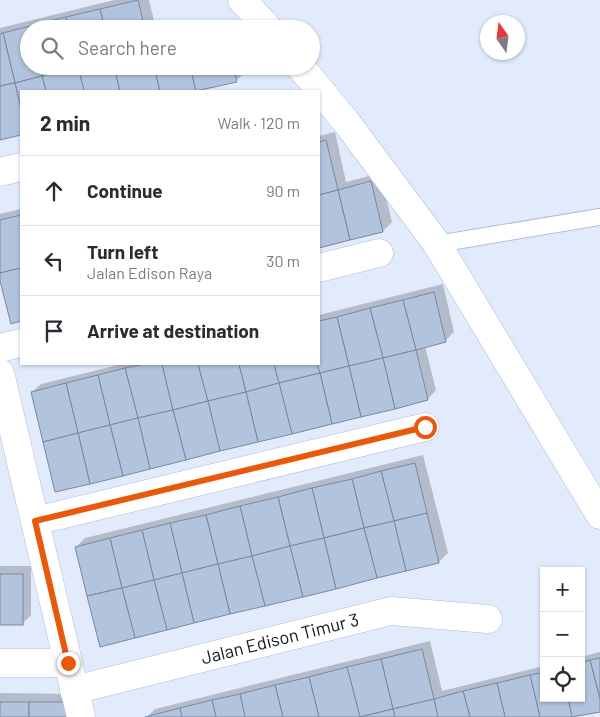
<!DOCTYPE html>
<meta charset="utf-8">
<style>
:root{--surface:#fff;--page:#f2f2f3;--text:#2b2b33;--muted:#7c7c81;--line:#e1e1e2}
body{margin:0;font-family:Barlow,sans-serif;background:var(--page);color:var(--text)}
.controls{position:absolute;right:15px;bottom:15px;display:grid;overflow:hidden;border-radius:0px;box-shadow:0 1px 4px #0004}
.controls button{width:45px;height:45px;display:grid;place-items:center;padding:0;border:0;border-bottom:1px solid var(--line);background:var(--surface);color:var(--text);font:25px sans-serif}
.compass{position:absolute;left:480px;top:15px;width:45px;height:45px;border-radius:50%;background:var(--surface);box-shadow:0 1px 4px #0004;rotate:346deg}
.stop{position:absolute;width:15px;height:15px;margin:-11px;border:4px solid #ea580c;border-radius:50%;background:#fff}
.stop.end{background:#ea580c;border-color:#fff;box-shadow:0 1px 5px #0008}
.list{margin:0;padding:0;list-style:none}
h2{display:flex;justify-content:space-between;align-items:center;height:65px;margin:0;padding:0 20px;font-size:21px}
h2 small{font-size:16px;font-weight:400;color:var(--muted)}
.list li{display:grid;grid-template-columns:32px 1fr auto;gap:15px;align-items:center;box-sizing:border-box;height:70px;padding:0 20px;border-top:1px solid var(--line)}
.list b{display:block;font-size:19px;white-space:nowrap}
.list p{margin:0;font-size:16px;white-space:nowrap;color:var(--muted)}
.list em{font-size:16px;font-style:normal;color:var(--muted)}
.icon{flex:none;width:28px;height:28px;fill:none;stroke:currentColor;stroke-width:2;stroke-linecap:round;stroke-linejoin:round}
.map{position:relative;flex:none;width:600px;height:717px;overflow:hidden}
.search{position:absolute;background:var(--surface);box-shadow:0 1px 4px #0004;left:20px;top:20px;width:300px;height:55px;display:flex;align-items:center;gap:12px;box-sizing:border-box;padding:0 18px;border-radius:28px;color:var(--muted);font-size:19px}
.panel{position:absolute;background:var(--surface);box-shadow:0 1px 4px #0004;left:20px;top:90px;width:300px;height:275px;border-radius:0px}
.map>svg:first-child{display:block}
.shadow{fill:#0003}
.building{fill:#b2c3de;stroke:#7989a2}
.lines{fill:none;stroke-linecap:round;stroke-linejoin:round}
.lane-casing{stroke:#aebfda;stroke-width:18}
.street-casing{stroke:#aebfda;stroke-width:29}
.lane{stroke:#fff;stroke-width:16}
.street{stroke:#fff;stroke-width:28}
.route{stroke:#ea580c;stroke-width:6}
.labels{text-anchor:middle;stroke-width:5;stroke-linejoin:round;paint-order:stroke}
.street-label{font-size:18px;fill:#10161f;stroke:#fff}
</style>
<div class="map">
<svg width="600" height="717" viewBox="0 0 600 717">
<rect width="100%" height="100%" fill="#e1ebfc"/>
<g class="shadow">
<path d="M114 0H149L156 29H29V66H244L245 72 236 81 193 91H21V134L0 139V28Z"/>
<path d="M233 23 234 29H210Z"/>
<path d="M335 132 346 182 380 173 392 222 383 231 319 247V136Z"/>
<path d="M21 209V320L12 322 0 275V214Z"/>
<path d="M443 284 454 332 445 341 425 346 436 390 428 399 32 392 41 384 122 364H319V315Z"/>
<path d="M423 455 448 553 439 562 76 547 85 538Z"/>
<path d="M0 566H31V615L22 624 0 623Z"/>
<path d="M430 641 442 691 544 666V698H581V657L600 652V710L572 717H147L155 709Z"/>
<path d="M0 693 76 694 75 717H0Z"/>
</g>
<g class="building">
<path d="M138 0 145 29H105L100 9Z"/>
<path d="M100 9 105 29H69L66 17Z"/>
<path d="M66 17 69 29H31L30 26Z"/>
<path d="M30 26 31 29H29V66H40L42 76 15 83 3 33Z"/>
<path d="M3 33 15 83 0 86V34Z"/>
<path d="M40 66H78V67L42 76Z"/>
<path d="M82 66H114L120 91H84L78 67Z"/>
<path d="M114 66H154L160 91H120Z"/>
<path d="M154 66H190L196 91H160Z"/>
<path d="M190 66H233L237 82 196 91Z"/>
<path d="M78 67 84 91H46L42 76Z"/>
<path d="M42 76 46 91H21V109L15 83Z"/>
<path d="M15 83 21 109V135L0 140V86Z"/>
<path d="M326 140 338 190 319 195V142Z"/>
<path d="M371 181 383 232 350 240 338 190Z"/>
<path d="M338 190 350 240 319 248V195Z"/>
<path d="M21 215V268L0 273V220Z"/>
<path d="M21 268V321L11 324 0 281V273Z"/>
<path d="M434 292 446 342 416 350 403 300Z"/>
<path d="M403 300 416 350 383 358 370 308Z"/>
<path d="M370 308 383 358 349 366 337 317Z"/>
<path d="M337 317 349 366 320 373 317 364H319V321Z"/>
<path d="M416 350 428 400 395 409 383 358Z"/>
<path d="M383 358 395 409 361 417 349 366Z"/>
<path d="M145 364H162L173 410 138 418 125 368Z"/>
<path d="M162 364H198L208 401 173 410Z"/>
<path d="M198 364H239L246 392 208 401Z"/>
<path d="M239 364H274L279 383 246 392Z"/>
<path d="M274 364H317L320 373 279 383Z"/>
<path d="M349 366 361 417 332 424 320 373Z"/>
<path d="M125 368 138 418 110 425 98 375Z"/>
<path d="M320 373 332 424 292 434 279 383Z"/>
<path d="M98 375 110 425 78 433 66 383Z"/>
<path d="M66 383 78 433 43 442 31 392Z"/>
<path d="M279 383 292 434 258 442 246 392Z"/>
<path d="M246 392 258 442 220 451 208 401Z"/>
<path d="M208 401 220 451 186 460 173 410Z"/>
<path d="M173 410 186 460 150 469 138 418Z"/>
<path d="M138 418 150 469 123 476 110 425Z"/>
<path d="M110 425 123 476 90 484 78 433Z"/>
<path d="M78 433 90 484 55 492 43 442Z"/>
<path d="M415 463 427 513 394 521 381 471Z"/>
<path d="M381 471 394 521 364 528 352 479Z"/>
<path d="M352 479 364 528 324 538 312 488Z"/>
<path d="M312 488 324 538 290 546 278 497Z"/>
<path d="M278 497 290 546 252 556 240 506Z"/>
<path d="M240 506 252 556 218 564 206 515Z"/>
<path d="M427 513 439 563 406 571 394 521Z"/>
<path d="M206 515 218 564 182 573 170 523Z"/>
<path d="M394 521 406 571 377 578 364 528Z"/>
<path d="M170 523 182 573 154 580 142 530Z"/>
<path d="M364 528 377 578 336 589 324 538Z"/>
<path d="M142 530 154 580 122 588 110 538Z"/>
<path d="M110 538 122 588 87 596 75 547Z"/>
<path d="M324 538 336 589 303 597 290 546Z"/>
<path d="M290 546 303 597 265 606 252 556Z"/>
<path d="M252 556 265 606 230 614 218 564Z"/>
<path d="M218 564 230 614 194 623 182 573Z"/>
<path d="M182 573 194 623 167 630 154 580Z"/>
<rect x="0" y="574" width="23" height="51"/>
<path d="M154 580 167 630 135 638 122 588Z"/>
<path d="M122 588 135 638 100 647 87 596Z"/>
<path d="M422 649 434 699 393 709 381 659Z"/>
<path d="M600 658V699L590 660Z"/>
<path d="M381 659 393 709 360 717 347 667Z"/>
<path d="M590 660 600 699V712L572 717 568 698H581V663Z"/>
<path d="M347 667 360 717H319L309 677Z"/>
<path d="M544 672V698H568L572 717H540L530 675Z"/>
<path d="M530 675 540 717H505L497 683Z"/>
<path d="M309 677 319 717H283L275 685Z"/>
<path d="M497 683 505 717H470L463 691Z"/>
<path d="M275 685 283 717H245L240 694Z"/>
<path d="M463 691 470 717H438L434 699Z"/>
<path d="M240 694 245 717H216L212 700Z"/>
<path d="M434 699 438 717H395L393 709Z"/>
<path d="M212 700 216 717H182L180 708Z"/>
<rect x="0" y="702" width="29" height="15"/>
<path d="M29 702H68L67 717H29Z"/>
<path d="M180 708 182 717H145Z"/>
<path d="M393 709 395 717H360Z"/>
</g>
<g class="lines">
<defs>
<path id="lane" d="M437 244 600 217"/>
<g id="street">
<path d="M242 0 269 29"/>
<path d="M300 66 347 123 437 244 600 515"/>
<path d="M0 172 21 167"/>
<path d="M319 268 379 253"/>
<path d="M0 348 21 343"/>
<path d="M0 373 81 717"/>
<path d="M35 521 425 427"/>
<path d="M0 663H68"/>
<path d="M74 690 391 611 488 619"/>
</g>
</defs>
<use href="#lane" class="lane-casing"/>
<use href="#street" class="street-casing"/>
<use href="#lane" class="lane"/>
<use href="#street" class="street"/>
</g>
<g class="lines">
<path class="route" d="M68 663 35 521 425 427"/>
</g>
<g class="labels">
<g class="street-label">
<text transform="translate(280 639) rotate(-14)" y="6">Jalan Edison Timur 3</text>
</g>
</g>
</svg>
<div class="controls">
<button>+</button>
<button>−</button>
<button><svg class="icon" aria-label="locate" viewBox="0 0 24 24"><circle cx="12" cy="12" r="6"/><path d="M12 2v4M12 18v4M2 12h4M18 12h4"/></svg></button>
</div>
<svg class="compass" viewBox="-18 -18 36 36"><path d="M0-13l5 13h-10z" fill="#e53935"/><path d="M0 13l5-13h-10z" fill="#7c7c81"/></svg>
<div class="stop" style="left:425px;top:427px"></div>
<div class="stop end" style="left:68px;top:663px"></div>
<div class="search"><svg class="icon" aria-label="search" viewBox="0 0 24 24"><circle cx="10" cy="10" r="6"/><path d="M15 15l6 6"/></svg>Search here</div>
<section class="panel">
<h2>2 min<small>Walk · 120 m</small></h2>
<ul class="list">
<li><svg class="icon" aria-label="ahead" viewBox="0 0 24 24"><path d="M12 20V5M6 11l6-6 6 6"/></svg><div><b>Continue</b></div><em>90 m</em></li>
<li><svg class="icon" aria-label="left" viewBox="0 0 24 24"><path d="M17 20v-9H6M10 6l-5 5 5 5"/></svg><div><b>Turn left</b><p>Jalan Edison Raya</p></div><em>30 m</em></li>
<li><svg class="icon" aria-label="arrive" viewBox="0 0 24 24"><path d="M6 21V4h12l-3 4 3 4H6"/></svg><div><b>Arrive at destination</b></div></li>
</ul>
</section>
</div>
